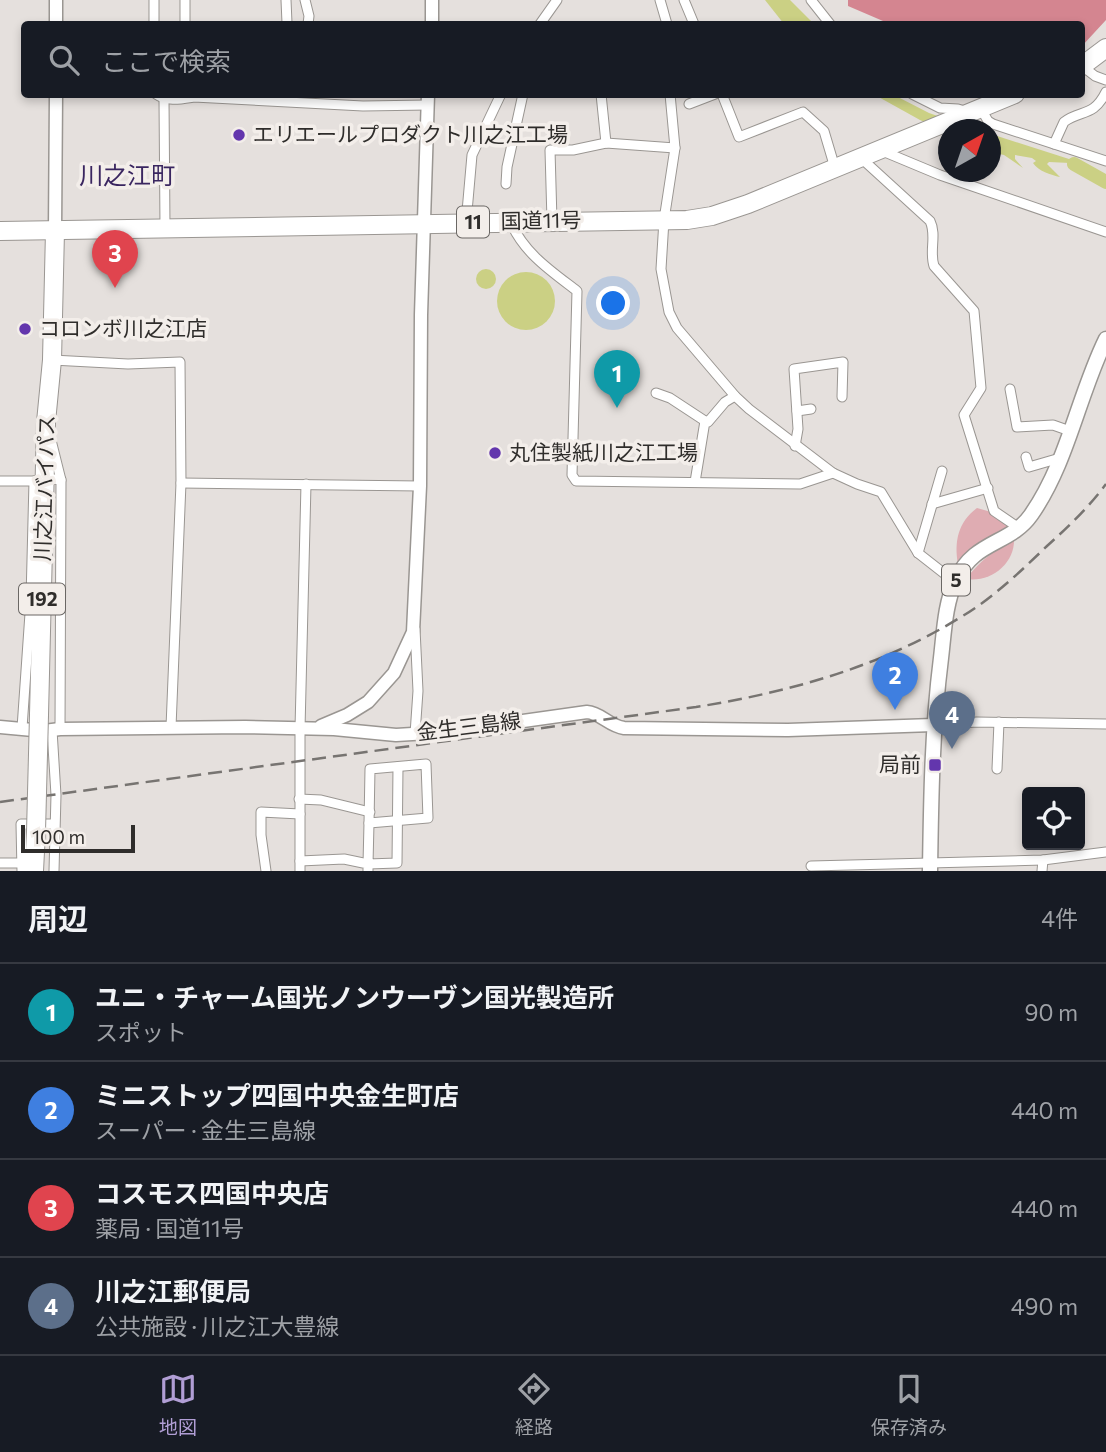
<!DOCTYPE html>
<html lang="ja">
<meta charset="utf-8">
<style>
:root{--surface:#171b24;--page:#242831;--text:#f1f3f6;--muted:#9ea1a6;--line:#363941;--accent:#b19ed5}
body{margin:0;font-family:Commissioner,"Noto Sans JP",sans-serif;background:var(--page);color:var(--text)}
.controls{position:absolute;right:21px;bottom:21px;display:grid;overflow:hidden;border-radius:7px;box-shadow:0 4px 10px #0003}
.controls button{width:63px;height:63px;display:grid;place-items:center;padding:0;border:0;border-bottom:2px solid var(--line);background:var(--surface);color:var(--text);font:35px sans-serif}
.compass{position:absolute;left:938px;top:119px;width:63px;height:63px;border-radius:50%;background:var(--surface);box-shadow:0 4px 10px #0003;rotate:40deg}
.scale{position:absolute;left:21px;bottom:18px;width:114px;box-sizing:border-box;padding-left:7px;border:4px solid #2f2d2b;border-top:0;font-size:19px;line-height:24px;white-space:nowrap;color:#2f2d2b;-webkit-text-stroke:5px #f3eeea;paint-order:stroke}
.you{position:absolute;left:614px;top:304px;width:24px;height:24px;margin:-18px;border:5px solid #fff;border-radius:50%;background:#1a73e8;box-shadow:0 0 0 10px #1a73e833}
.badge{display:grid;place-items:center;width:46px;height:46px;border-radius:50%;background:var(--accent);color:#fff;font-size:23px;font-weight:700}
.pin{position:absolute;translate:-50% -58px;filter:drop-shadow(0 2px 4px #0008)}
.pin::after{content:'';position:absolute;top:37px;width:24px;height:21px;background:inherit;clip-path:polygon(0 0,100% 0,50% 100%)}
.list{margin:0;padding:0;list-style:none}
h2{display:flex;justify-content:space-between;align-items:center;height:91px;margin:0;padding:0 28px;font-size:30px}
h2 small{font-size:23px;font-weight:400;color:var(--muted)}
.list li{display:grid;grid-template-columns:46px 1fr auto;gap:21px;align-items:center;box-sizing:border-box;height:98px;padding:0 28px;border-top:2px solid var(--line)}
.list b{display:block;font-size:26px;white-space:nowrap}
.list p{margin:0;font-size:23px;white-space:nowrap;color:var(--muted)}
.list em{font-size:23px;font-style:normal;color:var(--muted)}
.icon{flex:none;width:38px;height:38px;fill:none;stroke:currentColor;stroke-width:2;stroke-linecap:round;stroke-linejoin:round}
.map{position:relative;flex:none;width:1106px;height:871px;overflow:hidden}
.search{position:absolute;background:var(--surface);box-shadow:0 4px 10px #0003;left:21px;right:21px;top:21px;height:77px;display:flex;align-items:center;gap:18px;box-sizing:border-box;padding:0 24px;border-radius:7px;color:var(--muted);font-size:26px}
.sheet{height:483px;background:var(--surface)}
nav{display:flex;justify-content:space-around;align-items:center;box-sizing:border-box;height:98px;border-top:2px solid var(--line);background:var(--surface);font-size:19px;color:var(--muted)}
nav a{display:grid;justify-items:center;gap:4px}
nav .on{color:var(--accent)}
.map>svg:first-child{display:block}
.green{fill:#dfacb2}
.forest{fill:#d48590}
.water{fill:#cbd084}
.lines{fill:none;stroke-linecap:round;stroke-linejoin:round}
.river{stroke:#cbd084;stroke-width:14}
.street-casing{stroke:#9a9692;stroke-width:11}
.secondary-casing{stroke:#9a9692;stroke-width:15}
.primary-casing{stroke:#9a9692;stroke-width:17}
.highway-casing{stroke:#9a9692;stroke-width:20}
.street{stroke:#fff;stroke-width:9}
.secondary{stroke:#fff;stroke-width:12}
.primary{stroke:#fff;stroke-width:14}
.highway{stroke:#fff;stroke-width:18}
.rail{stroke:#777471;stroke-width:2.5;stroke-dasharray:14 7;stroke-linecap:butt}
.highway-bridge-casing{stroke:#9a9692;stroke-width:20;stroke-linecap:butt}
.highway-bridge{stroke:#fff;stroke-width:18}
.poi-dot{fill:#6336ad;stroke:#f3eeea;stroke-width:2.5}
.labels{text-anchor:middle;stroke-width:7;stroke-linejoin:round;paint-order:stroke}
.shield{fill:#f3eeea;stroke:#6a6764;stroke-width:2}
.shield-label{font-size:19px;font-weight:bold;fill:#2f2d2b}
.poi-label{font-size:21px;fill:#2f2d2b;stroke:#f3eeea;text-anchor:start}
.street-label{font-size:21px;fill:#2f2d2b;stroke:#f3eeea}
.quarter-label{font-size:24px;fill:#3a2660;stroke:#f3eeea}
</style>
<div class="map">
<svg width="1106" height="871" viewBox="0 0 1106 871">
<rect width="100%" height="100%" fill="#e5e0dd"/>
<g class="green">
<path d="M977 508 991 512 1011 527 979 542 958 564C954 542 958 522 977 508Z"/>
<path d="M1014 539C1015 564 990 583 966 579 980 561 994 550 1014 539Z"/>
</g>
<path class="forest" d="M848 0H1106V20L1082 46V24H890L848 6Z"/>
<g class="water">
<path d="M765 0H790L814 24H784Z"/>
<path d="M875 95H894L929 113 975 129 948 130V133L920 120Z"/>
<path d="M991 134 1069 159 1106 181 1070 163 1049 162 1047 164 1060 177C1051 175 1038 171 1033 163L1036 161 1032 158 1015 155V159L1023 168 1004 155 991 152Z"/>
<circle cx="486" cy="279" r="10"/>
<circle cx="526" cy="301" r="29"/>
</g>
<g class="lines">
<path class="river" d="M1074 164 1106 182"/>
<defs>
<g id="street">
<path d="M185 0V24"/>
<path d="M286 0 287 23"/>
<path d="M305 0 309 16 308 24"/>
<path d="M660 0 667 24"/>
<path d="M684 0 694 24"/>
<path d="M811 0 830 24"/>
<path d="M154 24V0"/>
<path d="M540 24 557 0"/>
<path d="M1082 66 1095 76 1106 80"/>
<path d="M156 94C167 102 181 99 194 97L363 106 428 105"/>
<path d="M601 94 606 143"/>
<path d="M670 94 675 148 664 220 661 269 669 312 677 328 735 396 749 409 833 473 857 484 881 492 918 553 955 582"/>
<path d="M722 94 739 137 803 112 824 131 835 168"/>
<path d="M912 94 940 108 958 109 968 112"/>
<path d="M164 99 165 228"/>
<path d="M689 104 715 94"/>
<path d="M981 109 988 121 993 124 1106 161"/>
<path d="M1054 144 1064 122C1081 109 1093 118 1106 92"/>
<path d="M880 150 940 175 1106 232"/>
<path d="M861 158 930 221C937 235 929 251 934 266L974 311 981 388 964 415 994 511 1019 528"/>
<path d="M506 184 507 167 523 94"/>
<path d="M552 221 550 150H573L606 143 675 148"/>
<path d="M466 223 472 155 501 94"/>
<path d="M511 223C525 254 551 271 577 291L572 475 576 481 800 484 833 473"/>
<path d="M52 360 128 364 180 362 181 483 171 727"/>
<path d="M1010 389 1017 427 1053 425 1070 431"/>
<path d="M656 393 670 398 705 421 695 482"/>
<path d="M797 411 811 409"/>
<path d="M705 421 708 422 725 402 735 396"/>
<path d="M51 440 61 480"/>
<path d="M795 446 798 429 794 369 843 362 842 397"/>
<path d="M1026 457 1029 467 1060 458"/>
<path d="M0 481H34"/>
<path d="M181 483 420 486"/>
<path d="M932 504 988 488"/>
<path d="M918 553 942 471"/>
<path d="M415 629 418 691 415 734"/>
<path d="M933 725 977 722 1106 724"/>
<path d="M22 728 31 599 34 481 46 478 61 480 60 729"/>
<path d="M52 730 56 795 54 871"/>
<path d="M426 764 428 818 369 823 370 769Z"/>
<path d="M997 769 999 722"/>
<path d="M299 799 321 800 370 812"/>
<path d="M369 823 368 864 397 863 398 767"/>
<path d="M300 861 344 859 368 864V871"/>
<path d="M0 863H22"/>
<path d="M811 866 1043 860 1106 852"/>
<path d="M22 871 21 824H54"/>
<path d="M266 871 261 835V812L300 814"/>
<path d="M300 871V729L306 484"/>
<path d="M1042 871 1043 860"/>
</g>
<g id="secondary">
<path d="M56 24V0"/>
<path d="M432 24V0"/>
<path d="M55 231 56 94"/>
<path d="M321 726 347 715 368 702 394 673 413 632 420 486 421 315 428 94"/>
<path d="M0 727 44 731 60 729 245 727 334 729 396 735 445 732 587 712C601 713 609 726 624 728L788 730 933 725"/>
</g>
<path id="primary" d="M930 871C931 800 932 729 941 658 944 633 945 603 956 580 974 540 1010 545 1031 515 1068 462 1078 396 1106 339"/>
<g id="highway">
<path d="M1082 66 1106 48"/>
<path d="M0 231 687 220 712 216 748 204 1015 94"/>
<path d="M39 715 46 422 52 360 55 231"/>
<path d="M34 871 36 832"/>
</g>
</defs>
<use href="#street" class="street-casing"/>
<use href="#secondary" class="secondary-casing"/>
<use href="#primary" class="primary-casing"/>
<use href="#highway" class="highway-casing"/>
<use href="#street" class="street"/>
<use href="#secondary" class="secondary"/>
<use href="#primary" class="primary"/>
<use href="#highway" class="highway"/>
<path class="rail" d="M0 802 696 707C790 692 880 667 961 617 993 598 1021 571 1047 546 1068 527 1089 507 1106 484"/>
<defs>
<path id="highway-bridge" d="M36 832 39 715"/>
</defs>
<use href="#highway-bridge" class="highway-bridge-casing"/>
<use href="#highway-bridge" class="highway-bridge"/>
</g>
<g class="poi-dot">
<circle cx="239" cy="135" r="7"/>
<circle cx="25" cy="329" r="7"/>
<circle cx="495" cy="453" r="7"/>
<rect x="928" y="758" width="14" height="14" rx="3.5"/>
</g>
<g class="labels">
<g class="shield">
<rect x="457" y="206.5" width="32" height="31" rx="5"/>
<rect x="942" y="564.5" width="28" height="31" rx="5"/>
<rect x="19" y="583.5" width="46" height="31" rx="5"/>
</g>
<g class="shield-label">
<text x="473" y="229">11</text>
<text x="956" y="587">5</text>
<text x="42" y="606">192</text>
</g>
<g class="poi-label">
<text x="253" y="142">エリエールプロダクト川之江工場</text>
<text x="39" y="336">コロンボ川之江店</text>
<text x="509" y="460">丸住製紙川之江工場</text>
<text x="921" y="772" text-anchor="end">局前</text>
</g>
<g class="street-label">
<text transform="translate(541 221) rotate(-1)" y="7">国道11号</text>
<text transform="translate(45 488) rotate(-88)" y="7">川之江バイパス</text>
<text transform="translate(469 727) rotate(-7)" y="7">金生三島線</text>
</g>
<g class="quarter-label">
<text x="127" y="184">川之江町</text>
</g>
</g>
</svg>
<div class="controls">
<button><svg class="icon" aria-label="locate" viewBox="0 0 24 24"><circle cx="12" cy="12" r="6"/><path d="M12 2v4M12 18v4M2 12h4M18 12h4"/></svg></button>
</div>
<svg class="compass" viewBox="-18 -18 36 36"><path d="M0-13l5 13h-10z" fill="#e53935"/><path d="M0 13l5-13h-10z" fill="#9ea1a6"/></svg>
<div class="scale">100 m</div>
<div class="you"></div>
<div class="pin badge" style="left:617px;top:408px;background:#0f9aa8">1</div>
<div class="pin badge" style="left:895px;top:710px;background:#3f7fe0">2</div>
<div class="pin badge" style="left:115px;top:288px;background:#e0444e">3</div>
<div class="pin badge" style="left:952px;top:749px;background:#5c6f8a">4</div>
<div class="search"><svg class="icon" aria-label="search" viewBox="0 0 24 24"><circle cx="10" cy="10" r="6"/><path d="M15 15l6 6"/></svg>ここで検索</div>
</div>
<section class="sheet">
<h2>周辺<small>4件</small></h2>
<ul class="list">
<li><span class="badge" style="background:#0f9aa8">1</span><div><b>ユニ・チャーム国光ノンウーヴン国光製造所</b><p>スポット</p></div><em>90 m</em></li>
<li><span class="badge" style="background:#3f7fe0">2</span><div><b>ミニストップ四国中央金生町店</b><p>スーパー · 金生三島線</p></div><em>440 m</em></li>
<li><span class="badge" style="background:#e0444e">3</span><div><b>コスモス四国中央店</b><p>薬局 · 国道11号</p></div><em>440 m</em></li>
<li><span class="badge" style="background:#5c6f8a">4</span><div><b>川之江郵便局</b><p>公共施設 · 川之江大豊線</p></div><em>490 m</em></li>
</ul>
</section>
<nav>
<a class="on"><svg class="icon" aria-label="map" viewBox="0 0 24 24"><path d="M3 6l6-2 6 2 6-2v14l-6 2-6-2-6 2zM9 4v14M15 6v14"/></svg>地図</a>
<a><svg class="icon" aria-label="directions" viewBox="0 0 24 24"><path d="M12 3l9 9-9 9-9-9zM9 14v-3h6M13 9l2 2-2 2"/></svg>経路</a>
<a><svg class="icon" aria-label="saved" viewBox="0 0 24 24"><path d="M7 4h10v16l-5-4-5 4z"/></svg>保存済み</a>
</nav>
